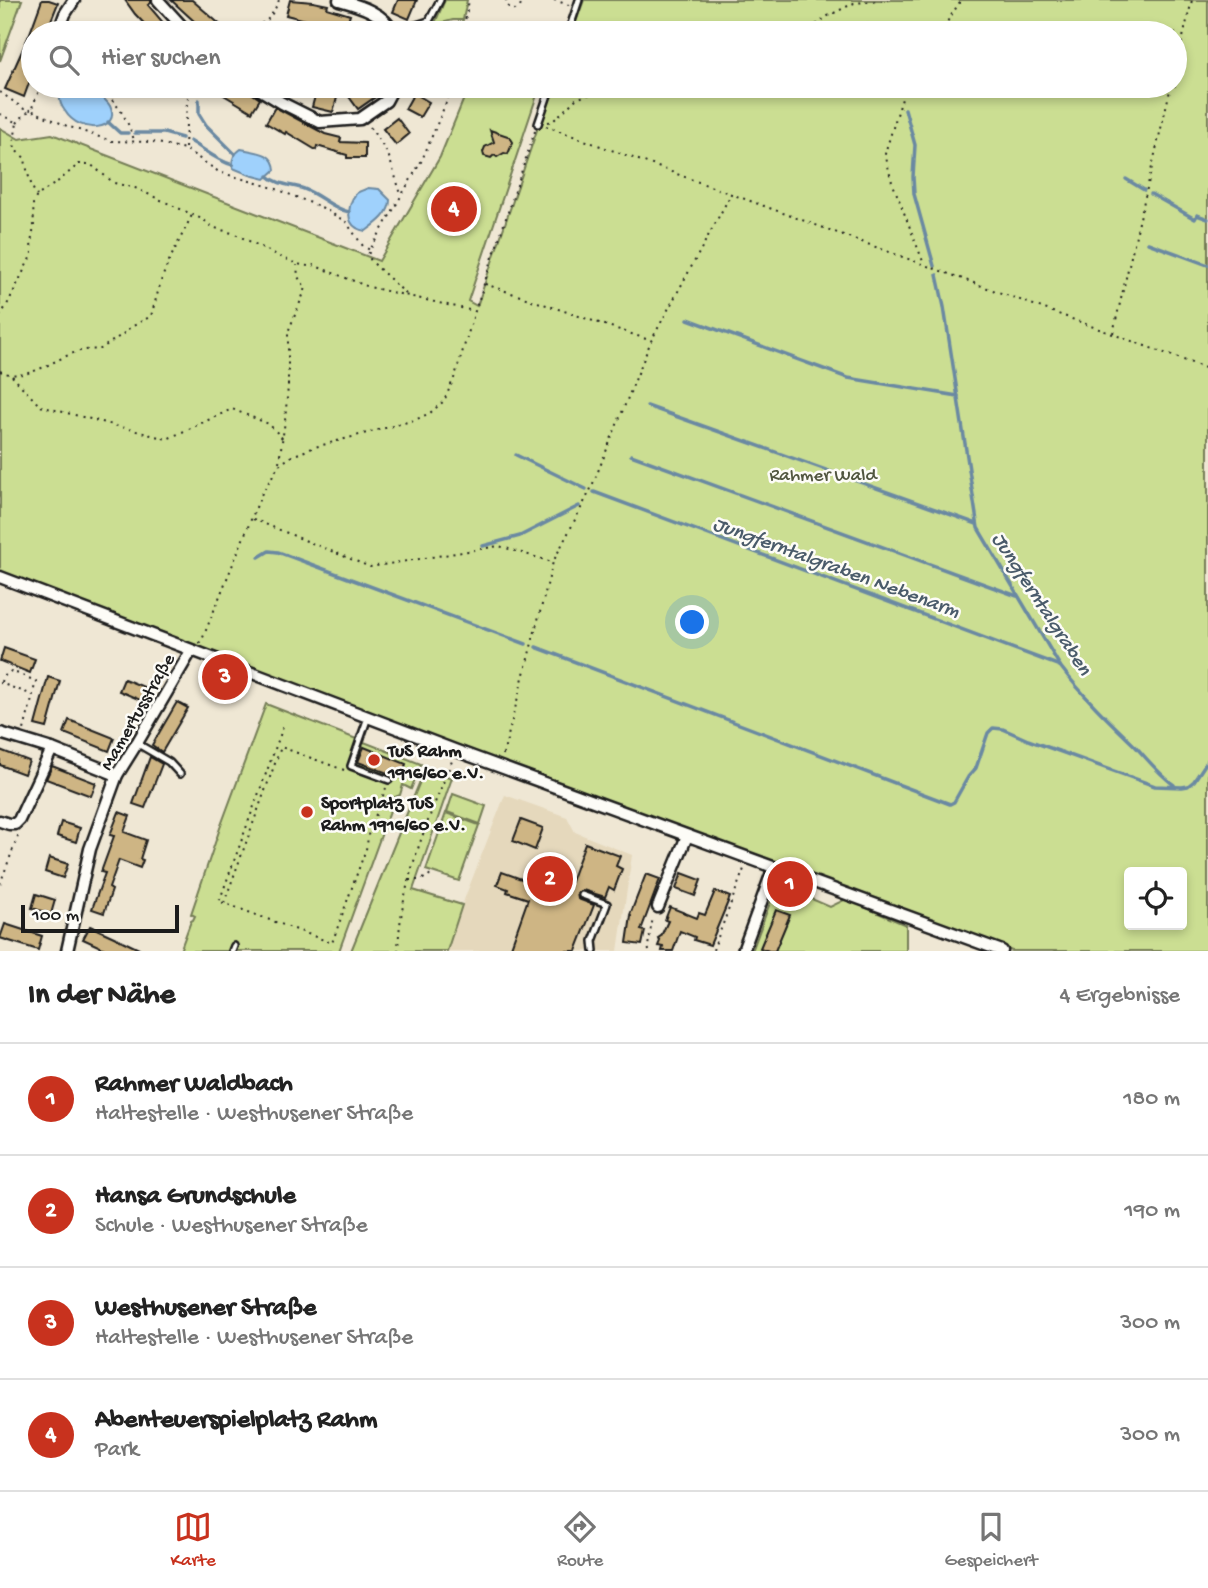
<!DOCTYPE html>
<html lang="de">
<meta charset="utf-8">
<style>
:root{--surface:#fff;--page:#f6f6f6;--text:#222;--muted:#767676;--line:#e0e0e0;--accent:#c8321e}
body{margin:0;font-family:"Gochi Hand",sans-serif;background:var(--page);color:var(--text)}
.controls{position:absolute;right:21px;bottom:21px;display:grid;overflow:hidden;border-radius:7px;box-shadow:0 4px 10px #0003}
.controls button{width:63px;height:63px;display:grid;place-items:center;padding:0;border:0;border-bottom:2px solid var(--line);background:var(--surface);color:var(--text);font:35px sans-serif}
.scale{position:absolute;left:21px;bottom:18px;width:158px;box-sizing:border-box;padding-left:7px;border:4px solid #1c1c1c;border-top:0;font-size:19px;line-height:24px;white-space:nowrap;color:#1c1c1c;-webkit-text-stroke:5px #fdfcf7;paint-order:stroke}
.you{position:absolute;left:693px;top:623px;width:24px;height:24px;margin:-18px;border:5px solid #fff;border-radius:50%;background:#1a73e8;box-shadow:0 0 0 10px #1a73e833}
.badge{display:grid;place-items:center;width:46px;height:46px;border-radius:50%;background:var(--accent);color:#fff;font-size:23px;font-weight:700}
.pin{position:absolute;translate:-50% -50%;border:4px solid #fff;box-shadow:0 2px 7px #0006}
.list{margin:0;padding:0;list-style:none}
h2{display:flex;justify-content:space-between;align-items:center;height:91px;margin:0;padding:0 28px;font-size:30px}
h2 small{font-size:23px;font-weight:400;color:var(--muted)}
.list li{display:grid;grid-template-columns:46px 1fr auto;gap:21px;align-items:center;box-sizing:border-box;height:112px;padding:0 28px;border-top:2px solid var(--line)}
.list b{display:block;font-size:26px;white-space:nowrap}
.list p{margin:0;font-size:23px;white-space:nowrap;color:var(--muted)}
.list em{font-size:23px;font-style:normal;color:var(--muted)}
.icon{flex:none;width:38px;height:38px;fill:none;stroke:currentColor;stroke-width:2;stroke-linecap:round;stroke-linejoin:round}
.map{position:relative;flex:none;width:1208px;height:951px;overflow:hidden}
.search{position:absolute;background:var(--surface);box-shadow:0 4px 10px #0003;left:21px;right:21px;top:21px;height:77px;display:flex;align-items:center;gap:18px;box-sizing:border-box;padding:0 24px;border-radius:38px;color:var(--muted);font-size:26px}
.sheet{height:539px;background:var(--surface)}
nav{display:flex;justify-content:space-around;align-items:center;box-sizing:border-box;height:98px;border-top:2px solid var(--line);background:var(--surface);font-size:19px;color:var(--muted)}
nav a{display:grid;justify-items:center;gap:4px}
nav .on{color:var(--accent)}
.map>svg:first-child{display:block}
.built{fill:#e5d8bc}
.green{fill:#cbde92;stroke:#747d57;stroke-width:2;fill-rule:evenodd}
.water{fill:#9fd1fc;stroke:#6b89a2;stroke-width:2}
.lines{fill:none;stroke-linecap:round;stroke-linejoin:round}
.stream{stroke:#6b89a2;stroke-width:3.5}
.building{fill:#ceb584;stroke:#1c1c1c;stroke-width:2}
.service-casing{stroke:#1c1c1c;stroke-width:10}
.minor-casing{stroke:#1c1c1c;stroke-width:15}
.path{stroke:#1c1c1c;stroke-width:2;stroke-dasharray:2 5;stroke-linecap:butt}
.service{stroke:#fdfcf7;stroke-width:5}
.minor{stroke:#fdfcf7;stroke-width:10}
.poi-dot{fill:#c8321e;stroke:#fdfcf7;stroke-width:2.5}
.labels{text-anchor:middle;stroke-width:5;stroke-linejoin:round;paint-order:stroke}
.park-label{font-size:19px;fill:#51563f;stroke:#fdfcf7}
.street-label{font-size:19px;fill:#1c1c1c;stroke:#fdfcf7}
.poi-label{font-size:19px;font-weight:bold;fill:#1c1c1c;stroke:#fdfcf7;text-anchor:start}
.water-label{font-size:21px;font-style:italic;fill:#4a5b6a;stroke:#fdfcf7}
</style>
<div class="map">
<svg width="1208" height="951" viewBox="0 0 1208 951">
<rect width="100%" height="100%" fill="#efe7d4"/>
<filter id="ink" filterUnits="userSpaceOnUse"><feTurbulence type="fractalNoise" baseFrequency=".0143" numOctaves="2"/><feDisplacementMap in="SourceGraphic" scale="14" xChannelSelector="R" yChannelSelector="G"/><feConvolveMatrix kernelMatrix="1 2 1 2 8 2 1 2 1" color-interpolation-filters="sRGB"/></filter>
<g filter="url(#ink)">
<path class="built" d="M505 795 567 817 575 832 632 855 618 951H447L462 905Z"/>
<g class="green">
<path d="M0 0H22L0 61Z"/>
<path d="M445 0H467L463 20H453L434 25Z"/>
<path d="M584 0H1208V951H1012L501 763 0 571V128L19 139 52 134 379 261 440 157 469 86H540L468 301 477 306 552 86H1175V33H572ZM1129 872H1182V925H1129Z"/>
<path d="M266 704 421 764 411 789 403 785 400 795 395 797 339 951H180L191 921 193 920 195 916 191 914 220 828Z"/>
<path d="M425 769 452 778 413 890 462 905 447 951H351Z"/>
<path d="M453 794 486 806 480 824 447 812Z"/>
<path d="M446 813 479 825 459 881 426 870Z"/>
<path d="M777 884 830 907 846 899 906 925V951H752Z"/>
</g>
<g class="water">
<path d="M66 86H90C95 91 106 99 110 106 122 130 80 136 65 111 62 107 59 101 60 96 61 92 64 89 66 86Z"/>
<path d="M241 149C256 152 274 152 275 170L265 179 250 175 233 168C231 159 234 154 241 149Z"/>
<path d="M368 188 379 189 390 200C390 214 377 223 366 231 360 230 354 228 351 222 347 214 350 199 357 193 360 191 364 190 368 188Z"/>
</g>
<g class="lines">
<g class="stream">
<path d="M866 24 868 33"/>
<path d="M899 86V87"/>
<path d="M199 100V114L206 125 235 154"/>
<path d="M905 109 915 145 913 177 914 194 934 266"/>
<path d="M108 122 120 133H128"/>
<path d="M135 133H164L182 138"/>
<path d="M190 141C204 149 217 161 233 165"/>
<path d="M268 176C278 185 292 185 304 189 320 195 333 209 349 212"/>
<path d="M1126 179 1144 190"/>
<path d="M1151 194 1195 219 1197 215 1208 219"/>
<path d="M1148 243 1208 265"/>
<path d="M937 275 944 307 978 528 1060 666C1082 695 1109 721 1135 746 1148 760 1159 774 1174 785"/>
<path d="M688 319 848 378 958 396"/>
<path d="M647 406 977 524"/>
<path d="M516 455 586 489"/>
<path d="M631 455 1017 596"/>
<path d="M594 492 1060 666"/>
<path d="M483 546 520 536 579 506"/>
<path d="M259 557 269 551 278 552 526 644"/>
<path d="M536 647 950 804 954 802 968 777 976 768 988 733 993 728 1003 729 1028 740 1155 786 1182 787 1188 786 1194 781 1208 760"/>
</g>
</g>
<g class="building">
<path d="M42 0H49L58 3 46 33H33V72L24 97 5 89 30 33Z"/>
<path d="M125 0H151V3L148 5 166 26 157 33H153L135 14Z"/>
<path d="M171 0H192L223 27 218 33H207Z"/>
<path d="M290 0 313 2 328 5 327 8 350 15 346 27 323 22 322 24 286 15Z"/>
<path d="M398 0H417L409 19 393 12Z"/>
<path d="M209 86H241L260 99 252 112Z"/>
<path d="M359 86H370L378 95 358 109 347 94Z"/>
<path d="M317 89 338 94 333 112 312 107Z"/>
<path d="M414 93 429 102 420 117 405 109Z"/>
<path d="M275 107 325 134 341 138 340 142 365 143V158H347V155L317 146 316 150 286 132 285 134 266 123Z"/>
<path d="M397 118 409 134 396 145 383 129Z"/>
<path d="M490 130 508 136 511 139 513 142 508 154 504 153 497 157 494 155 491 158 484 156 483 152 485 147 494 142Z"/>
<path d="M4 648 35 659 30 673 0 661Z"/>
<path d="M48 677 60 681 47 728 35 725Z"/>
<path d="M124 679 149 689 145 702 119 691Z"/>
<path d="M177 702 188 708 162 752 152 745Z"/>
<path d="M69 720 114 738 109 751 64 733Z"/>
<path d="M364 747 406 764 401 778 358 762Z"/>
<path d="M0 750 29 761 24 774 0 765Z"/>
<path d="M150 757 162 764 145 808 133 804Z"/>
<path d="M52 766 96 783 91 796 46 779Z"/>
<path d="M119 812 130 816 124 832 146 840 140 859 143 860 140 868 119 860 109 888 112 890 104 913 92 909 105 873 101 872 114 836 110 835Z"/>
<path d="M521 820 543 828 535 850 513 841Z"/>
<path d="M61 822 80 828 76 842 57 836Z"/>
<path d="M585 843 620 856 616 866 622 869 614 890 609 887 605 897 583 890 577 893 578 899 594 905 576 951H522L511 947 528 899 507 892 508 889 497 885 502 872 566 895Z"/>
<path d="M49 858 68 864 63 878 45 872Z"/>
<path d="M682 873 701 880 695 896 676 889Z"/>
<path d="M646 874 660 879 641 930 645 931 642 945 627 943 631 916 630 915Z"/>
<path d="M715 891 730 897 710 945 694 940 695 937 680 931 673 951H662L663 947 658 946 660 941 658 938 661 936 668 921 665 920 670 907 697 918 699 913 705 915Z"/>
<path d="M36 894 55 900 51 914 32 908Z"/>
<path d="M776 910 790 915 775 951H769L760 948Z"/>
<path d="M5 924 42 936 38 950 0 938Z"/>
<path d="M90 926 114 937 143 951H109L83 939Z"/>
</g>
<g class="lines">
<defs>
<g id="service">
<path d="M397 33 404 29 429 21 440 0"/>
<path d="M568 33 579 0"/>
<path d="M538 124 551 86"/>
<path d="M368 717 351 766 389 780"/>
<path d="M138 744 169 762 180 774"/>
<path d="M582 895 607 904 593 941 594 951"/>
<path d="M232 951 234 946"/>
</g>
<g id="minor">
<path d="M158 0 188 33"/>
<path d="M339 0C360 6 383 12 394 33"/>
<path d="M58 33 65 14 74 0"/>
<path d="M102 86 106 90"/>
<path d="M254 86 282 103 320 122 360 119 386 101 394 86"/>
<path d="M0 577 457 751 1002 951"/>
<path d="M0 733 52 749 117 775"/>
<path d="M0 821 9 824H15L19 820 52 749"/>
<path d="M658 907 687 836"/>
<path d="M67 951 90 849 117 775 137 743 191 651"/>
<path d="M743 951 774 867"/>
</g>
</defs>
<use href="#service" class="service-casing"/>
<use href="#minor" class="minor-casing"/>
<g class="path">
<path d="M506 0 507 6 515 10 520 7 523 0"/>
<path d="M554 0 569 5"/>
<path d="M228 33C240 23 257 29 267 20 272 15 276 7 279 0"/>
<path d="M465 33V21L469 0"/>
<path d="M805 33 828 16 854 3 891 0"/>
<path d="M940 33 961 0"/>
<path d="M1175 71 1192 0"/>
<path d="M41 86 31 110 67 126 111 141 153 142 185 149 219 172 274 188 323 208 346 222 363 246 370 250"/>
<path d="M906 86 885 153 891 179 924 264"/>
<path d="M0 92 24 109 31 110"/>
<path d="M112 100C123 112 129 124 134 140"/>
<path d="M0 114 17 123 14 141 15 150 25 158C26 168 31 188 37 196"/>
<path d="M548 122 553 121 576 99 613 86"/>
<path d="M17 123 25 114 30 111"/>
<path d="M546 126 1208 369"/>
<path d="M370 127 388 154 401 194"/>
<path d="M185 148 187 100 192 86"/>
<path d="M485 284 649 340"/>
<path d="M406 294 371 261 368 255 370 250 422 160 453 86"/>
<path d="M0 316 7 305 32 254 31 243 34 227 33 203 37 196 60 180 79 164H90L114 183 135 188 204 220 212 227 235 234 285 259 297 264 308 266 313 265 369 287 474 311"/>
<path d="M1113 333 1171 86"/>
<path d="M0 371C35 387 64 344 99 350L123 334 128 329 151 316 162 278 169 261 192 215"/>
<path d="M12 376 40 406 167 439 232 409 269 424 283 439"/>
<path d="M279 462 285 421 288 386V332L306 288 298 277 297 265"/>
<path d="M253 519 370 567 499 546 552 562"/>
<path d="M199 643 202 640 261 495 279 465 292 456 315 447 415 420 430 413 444 401 455 376 475 311 535 131"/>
<path d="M1 682 2 678 11 671 36 681 33 693"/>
<path d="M0 684V683L33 695 24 730"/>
<path d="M503 755 553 562 590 491 651 341 730 196"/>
<path d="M344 770 281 747 224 903 332 943 367 846 368 835 386 788"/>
<path d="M409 880H421L429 876 430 874"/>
<path d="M0 884 18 836"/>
<path d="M224 903 219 902 283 727"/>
<path d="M713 950 744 869"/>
<path d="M398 951C400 884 427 822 452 761"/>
<path d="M649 951 648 946 653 917"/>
</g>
<use href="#service" class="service"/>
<use href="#minor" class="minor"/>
</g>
</g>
<g class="poi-dot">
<circle cx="374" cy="760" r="7"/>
<circle cx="307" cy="812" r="7"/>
</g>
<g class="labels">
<g class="park-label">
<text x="823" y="480">Rahmer Wald</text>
</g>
<g class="street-label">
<text transform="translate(136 711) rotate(-60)" y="7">Mamertusstraße</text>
</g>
<g class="poi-label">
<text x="388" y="756">TuS Rahm<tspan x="388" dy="22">1916/60 e.V.</tspan></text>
<text x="321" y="808">Sportplatz TuS<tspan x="321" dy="22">Rahm 1916/60 e.V.</tspan></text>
</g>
<g class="water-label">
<text transform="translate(837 566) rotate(20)" y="7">Jungferntalgraben Nebenarm</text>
<text transform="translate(1043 603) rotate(57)" y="7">Jungferntalgraben</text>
</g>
</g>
</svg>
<div class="controls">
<button><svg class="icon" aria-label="locate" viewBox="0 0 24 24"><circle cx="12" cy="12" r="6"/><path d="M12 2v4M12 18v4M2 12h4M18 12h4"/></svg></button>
</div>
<div class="scale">100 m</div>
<div class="you"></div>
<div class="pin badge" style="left:790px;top:884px">1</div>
<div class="pin badge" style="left:550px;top:879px">2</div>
<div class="pin badge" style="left:225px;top:677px">3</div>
<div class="pin badge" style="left:454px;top:209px">4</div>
<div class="search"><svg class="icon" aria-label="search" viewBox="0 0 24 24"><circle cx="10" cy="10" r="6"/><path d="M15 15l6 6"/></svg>Hier suchen</div>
</div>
<section class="sheet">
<h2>In der Nähe<small>4 Ergebnisse</small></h2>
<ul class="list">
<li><span class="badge">1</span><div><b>Rahmer Waldbach</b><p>Haltestelle · Westhusener Straße</p></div><em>180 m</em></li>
<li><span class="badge">2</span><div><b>Hansa Grundschule</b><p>Schule · Westhusener Straße</p></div><em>190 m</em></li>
<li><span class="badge">3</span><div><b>Westhusener Straße</b><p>Haltestelle · Westhusener Straße</p></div><em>300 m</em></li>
<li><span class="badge">4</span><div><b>Abenteuerspielplatz Rahm</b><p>Park</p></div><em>300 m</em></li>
</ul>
</section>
<nav>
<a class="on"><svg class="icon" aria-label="map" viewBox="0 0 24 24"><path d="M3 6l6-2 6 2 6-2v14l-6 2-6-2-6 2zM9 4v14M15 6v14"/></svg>Karte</a>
<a><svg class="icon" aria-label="directions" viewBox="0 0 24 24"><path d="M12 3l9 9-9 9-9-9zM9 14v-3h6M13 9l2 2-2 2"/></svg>Route</a>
<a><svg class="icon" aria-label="saved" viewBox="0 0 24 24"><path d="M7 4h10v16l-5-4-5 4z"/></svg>Gespeichert</a>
</nav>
